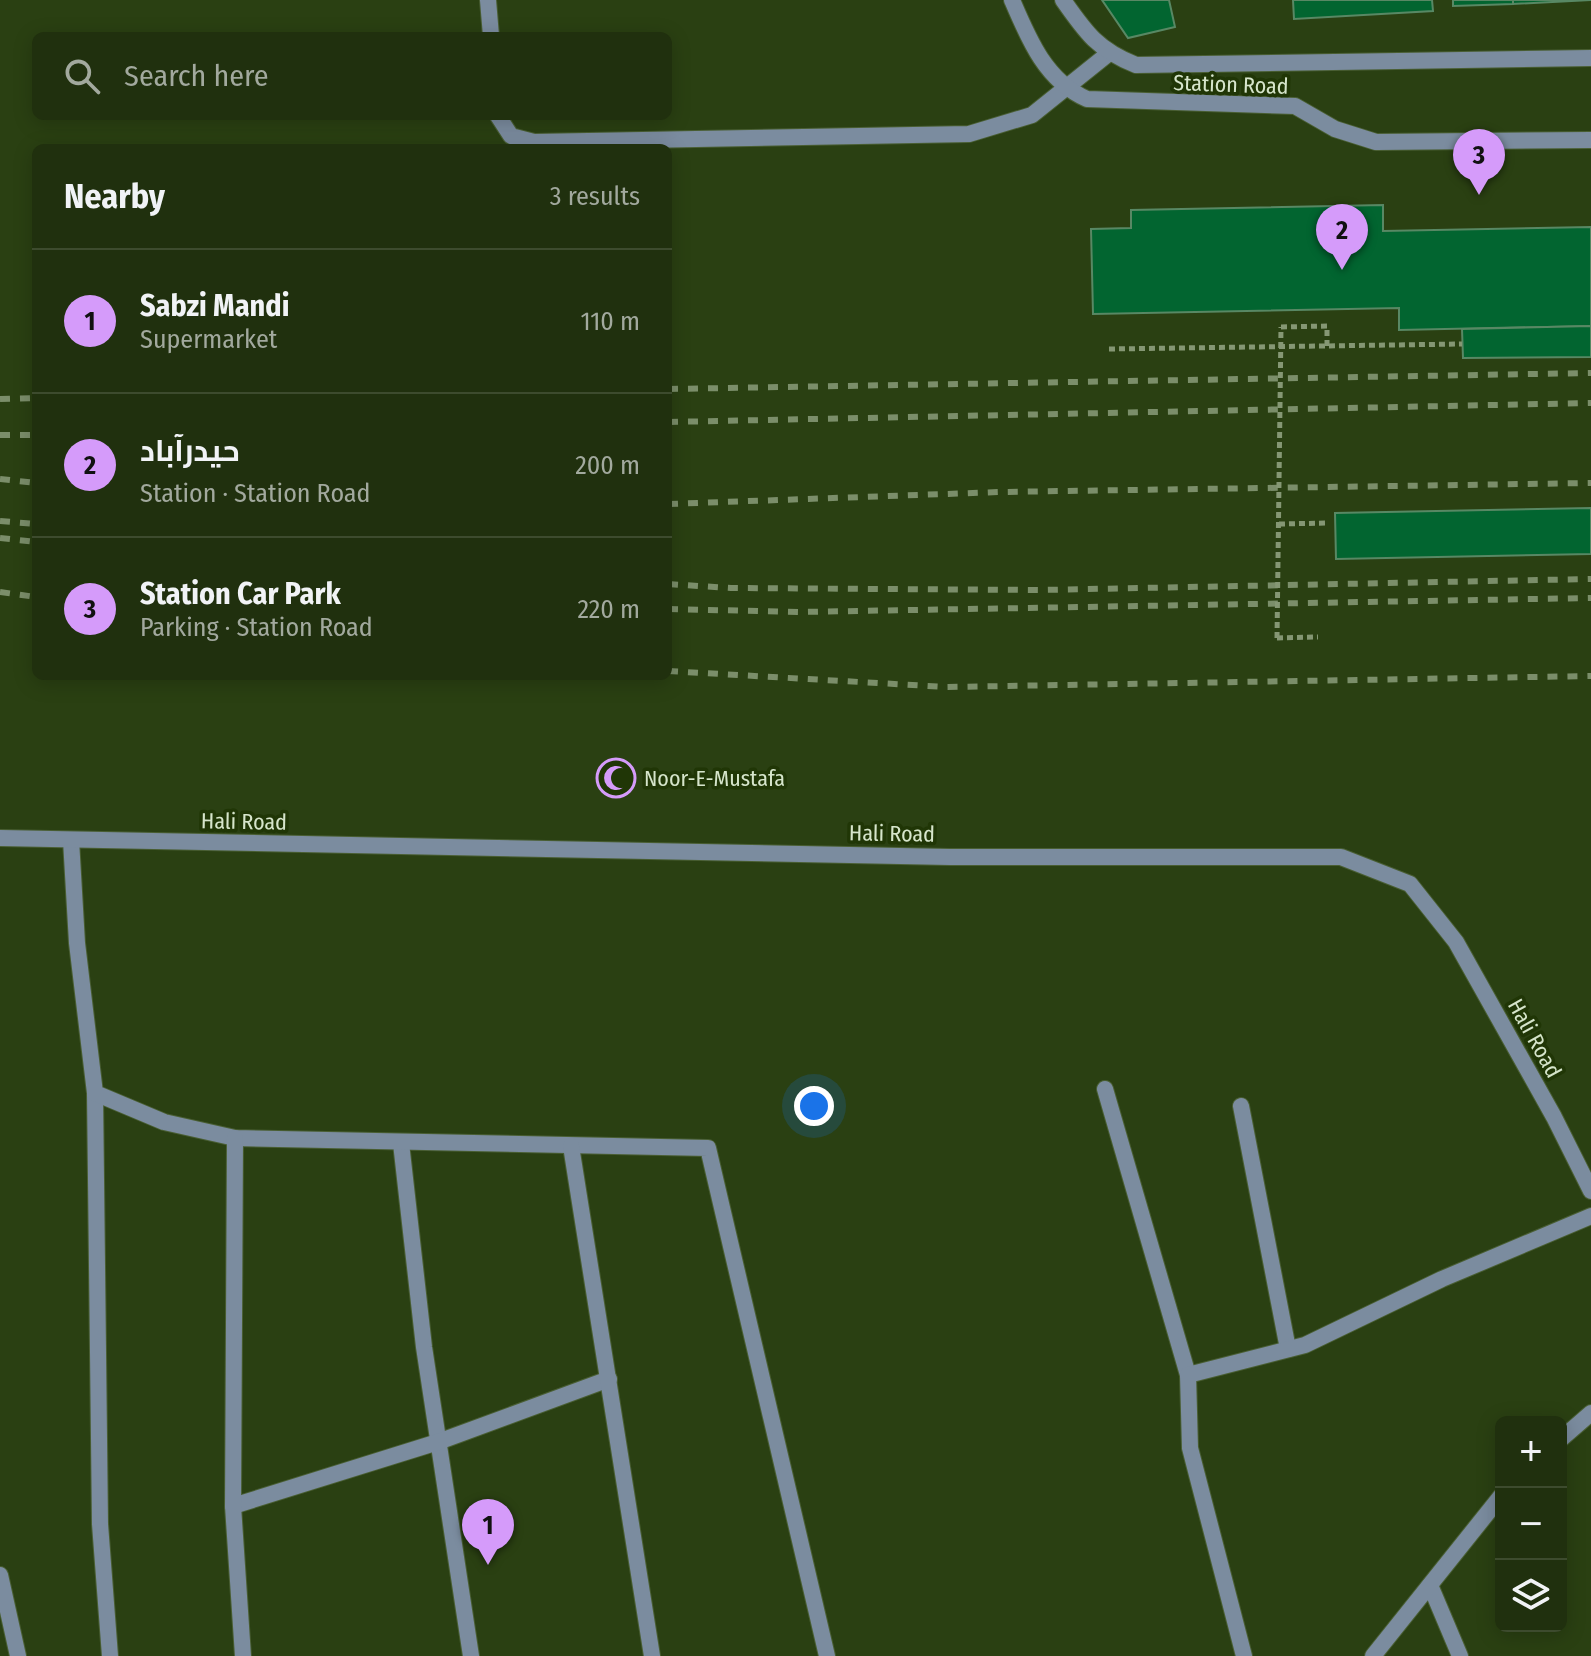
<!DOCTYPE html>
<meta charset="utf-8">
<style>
:root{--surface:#20300e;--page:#283817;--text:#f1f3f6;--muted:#a2a99e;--line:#3d4b2e;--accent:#d59bfa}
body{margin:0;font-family:"Fira Sans Condensed",Cairo,sans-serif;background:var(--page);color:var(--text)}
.controls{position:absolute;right:24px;bottom:24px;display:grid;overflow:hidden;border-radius:12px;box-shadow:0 4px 20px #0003}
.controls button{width:72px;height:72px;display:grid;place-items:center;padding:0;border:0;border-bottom:2px solid var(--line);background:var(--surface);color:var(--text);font:40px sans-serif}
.you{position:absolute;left:814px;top:1106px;width:28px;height:28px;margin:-20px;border:6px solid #fff;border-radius:50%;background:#1a73e8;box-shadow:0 0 0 12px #1a73e833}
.badge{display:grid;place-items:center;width:52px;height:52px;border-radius:50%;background:var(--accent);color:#111;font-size:26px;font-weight:700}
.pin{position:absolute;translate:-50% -66px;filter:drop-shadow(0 2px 4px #0008)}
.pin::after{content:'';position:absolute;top:42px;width:28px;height:24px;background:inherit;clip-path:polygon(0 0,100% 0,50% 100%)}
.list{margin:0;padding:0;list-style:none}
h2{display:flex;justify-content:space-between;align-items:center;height:104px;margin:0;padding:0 32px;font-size:34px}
h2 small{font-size:26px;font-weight:400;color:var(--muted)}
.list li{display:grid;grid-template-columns:52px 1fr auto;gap:24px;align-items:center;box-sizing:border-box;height:144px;padding:0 32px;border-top:2px solid var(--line)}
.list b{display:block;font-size:30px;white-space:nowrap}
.list p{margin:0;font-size:26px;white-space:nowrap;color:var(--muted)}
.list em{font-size:26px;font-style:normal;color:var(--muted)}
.icon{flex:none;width:44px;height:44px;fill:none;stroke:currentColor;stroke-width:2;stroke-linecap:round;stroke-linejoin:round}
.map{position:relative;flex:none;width:1591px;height:1656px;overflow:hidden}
.search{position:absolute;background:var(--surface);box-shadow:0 4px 20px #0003;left:32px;top:32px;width:640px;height:88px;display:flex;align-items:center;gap:20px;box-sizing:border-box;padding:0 28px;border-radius:12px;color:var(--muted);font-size:30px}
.panel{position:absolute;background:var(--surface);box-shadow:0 4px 20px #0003;left:32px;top:144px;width:640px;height:536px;border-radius:12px}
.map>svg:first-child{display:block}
.building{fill:#026530;stroke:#588864;stroke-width:2}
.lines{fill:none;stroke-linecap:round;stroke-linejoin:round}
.service-casing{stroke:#495e33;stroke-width:18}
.minor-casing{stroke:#495e33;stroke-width:18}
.tertiary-casing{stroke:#495e33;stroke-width:18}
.path{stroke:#859774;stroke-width:5;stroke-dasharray:6 4;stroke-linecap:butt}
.service{stroke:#7b8c9f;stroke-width:16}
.minor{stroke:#7b8c9f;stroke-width:16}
.tertiary{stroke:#7b8c9f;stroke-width:16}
.rail{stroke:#7b8e6a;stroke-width:6;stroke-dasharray:10 10;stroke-linecap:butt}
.path-bridge{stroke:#859774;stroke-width:5;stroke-dasharray:6 4;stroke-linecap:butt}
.labels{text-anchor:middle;stroke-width:7;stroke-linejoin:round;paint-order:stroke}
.street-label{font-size:22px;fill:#d6e5cb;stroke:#203606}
.poi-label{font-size:22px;fill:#d6e5cb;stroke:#203606;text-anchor:start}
</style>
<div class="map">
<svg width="1591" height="1656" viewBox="0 0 1591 1656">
<rect width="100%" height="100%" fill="#2a4012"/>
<g class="building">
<path d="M1102 0H1169L1175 27 1128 38Z"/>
<path d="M1293 0H1432L1433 11 1294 19Z"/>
<path d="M1453 0H1513V4L1453 6Z"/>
<path d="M1513 0H1591L1513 4Z"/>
<path d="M1383 205V231L1591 227V326L1399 330V308L1093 314 1091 229 1131 228V210Z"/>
<path d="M1591 326V357L1463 358 1462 329Z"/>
<path d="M1591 508V554L1336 559 1335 513Z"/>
</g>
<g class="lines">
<defs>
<g id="service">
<path d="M95 1093 100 1524 110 1656"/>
<path d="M401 1143 424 1347 471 1656"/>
<path d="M233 1506 438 1442 609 1379"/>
</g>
<g id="minor">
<path d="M488 0 491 36"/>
<path d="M498 116 511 136 534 142 969 134 1032 115 1108 54"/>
<path d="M71 840 77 943 95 1093 164 1122 235 1138 708 1148 827 1656"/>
<path d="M1105 1089 1188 1375"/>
<path d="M1241 1106 1288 1349"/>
<path d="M235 1138 233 1506 243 1656"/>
<path d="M571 1146 652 1656"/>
<path d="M1561 1439 1591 1413"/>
<path d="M1430 1585 1460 1656"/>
<path d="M1244 1656 1190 1448 1188 1375 1305 1345 1442 1279 1591 1216"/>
<path d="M1373 1656 1501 1496"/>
</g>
<g id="tertiary">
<path d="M1012 0C1029 40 1046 81 1087 99L1295 106 1335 129 1376 142 1591 140"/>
<path d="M1063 0C1086 33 1098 50 1136 65L1591 58"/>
<path d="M0 838 950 857H1341L1410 884 1456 942 1554 1117 1591 1191"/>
<path d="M0 1575 18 1656"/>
</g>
</defs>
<use href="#service" class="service-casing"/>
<use href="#minor" class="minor-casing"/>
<use href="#tertiary" class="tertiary-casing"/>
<g class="path">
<path d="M1281 327 1327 326V346"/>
<path d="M1109 349 1462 344"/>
<path d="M1279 524 1328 523"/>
<path d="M1277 638 1318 637"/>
</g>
<use href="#service" class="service"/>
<use href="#minor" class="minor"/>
<use href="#tertiary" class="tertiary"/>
<g class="rail">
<path d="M668 389 1591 373"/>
<path d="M0 399 36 398"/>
<path d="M668 422 1591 403"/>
<path d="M0 435H36"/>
<path d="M0 479 36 483"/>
<path d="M668 504 1000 492 1591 483"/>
<path d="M0 521 36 524"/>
<path d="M0 538 36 542"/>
<path d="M668 584 731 588 1041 590 1591 579"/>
<path d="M0 592 36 597"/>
<path d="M668 609 799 612 1591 598"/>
<path d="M668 671 947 687 1591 676"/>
</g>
<path class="path-bridge" d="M1277 638 1281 327"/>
</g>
<defs>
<symbol id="mosque-ring" viewBox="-11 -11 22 22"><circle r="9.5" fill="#203606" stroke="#d59bfa" stroke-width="1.5"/><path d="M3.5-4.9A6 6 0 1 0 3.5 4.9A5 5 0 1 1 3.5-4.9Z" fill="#d59bfa"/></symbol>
</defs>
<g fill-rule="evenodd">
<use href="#mosque-ring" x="594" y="756" width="44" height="44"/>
</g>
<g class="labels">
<g class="street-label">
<text transform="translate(1231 84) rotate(2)" y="8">Station Road</text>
<text transform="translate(244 821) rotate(1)" y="8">Hali Road</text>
<text transform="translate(892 833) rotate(1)" y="8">Hali Road</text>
<text transform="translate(1535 1038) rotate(61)" y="8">Hali Road</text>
</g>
<g class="poi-label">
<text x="644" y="786">Noor-E-Mustafa</text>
</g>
</g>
</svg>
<div class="controls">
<button>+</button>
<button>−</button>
<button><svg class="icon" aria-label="layers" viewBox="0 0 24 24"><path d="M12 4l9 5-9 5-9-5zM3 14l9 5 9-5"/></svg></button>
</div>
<div class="you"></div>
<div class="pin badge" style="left:488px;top:1565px">1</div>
<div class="pin badge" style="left:1342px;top:270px">2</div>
<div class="pin badge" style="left:1479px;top:195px">3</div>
<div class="search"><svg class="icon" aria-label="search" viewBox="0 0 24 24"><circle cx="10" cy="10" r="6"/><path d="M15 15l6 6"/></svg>Search here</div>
<section class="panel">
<h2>Nearby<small>3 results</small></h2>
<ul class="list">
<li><span class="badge">1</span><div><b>Sabzi Mandi</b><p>Supermarket</p></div><em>110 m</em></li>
<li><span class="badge">2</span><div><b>حیدرآباد</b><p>Station · Station Road</p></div><em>200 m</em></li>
<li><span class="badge">3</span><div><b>Station Car Park</b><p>Parking · Station Road</p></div><em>220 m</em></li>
</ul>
</section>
</div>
